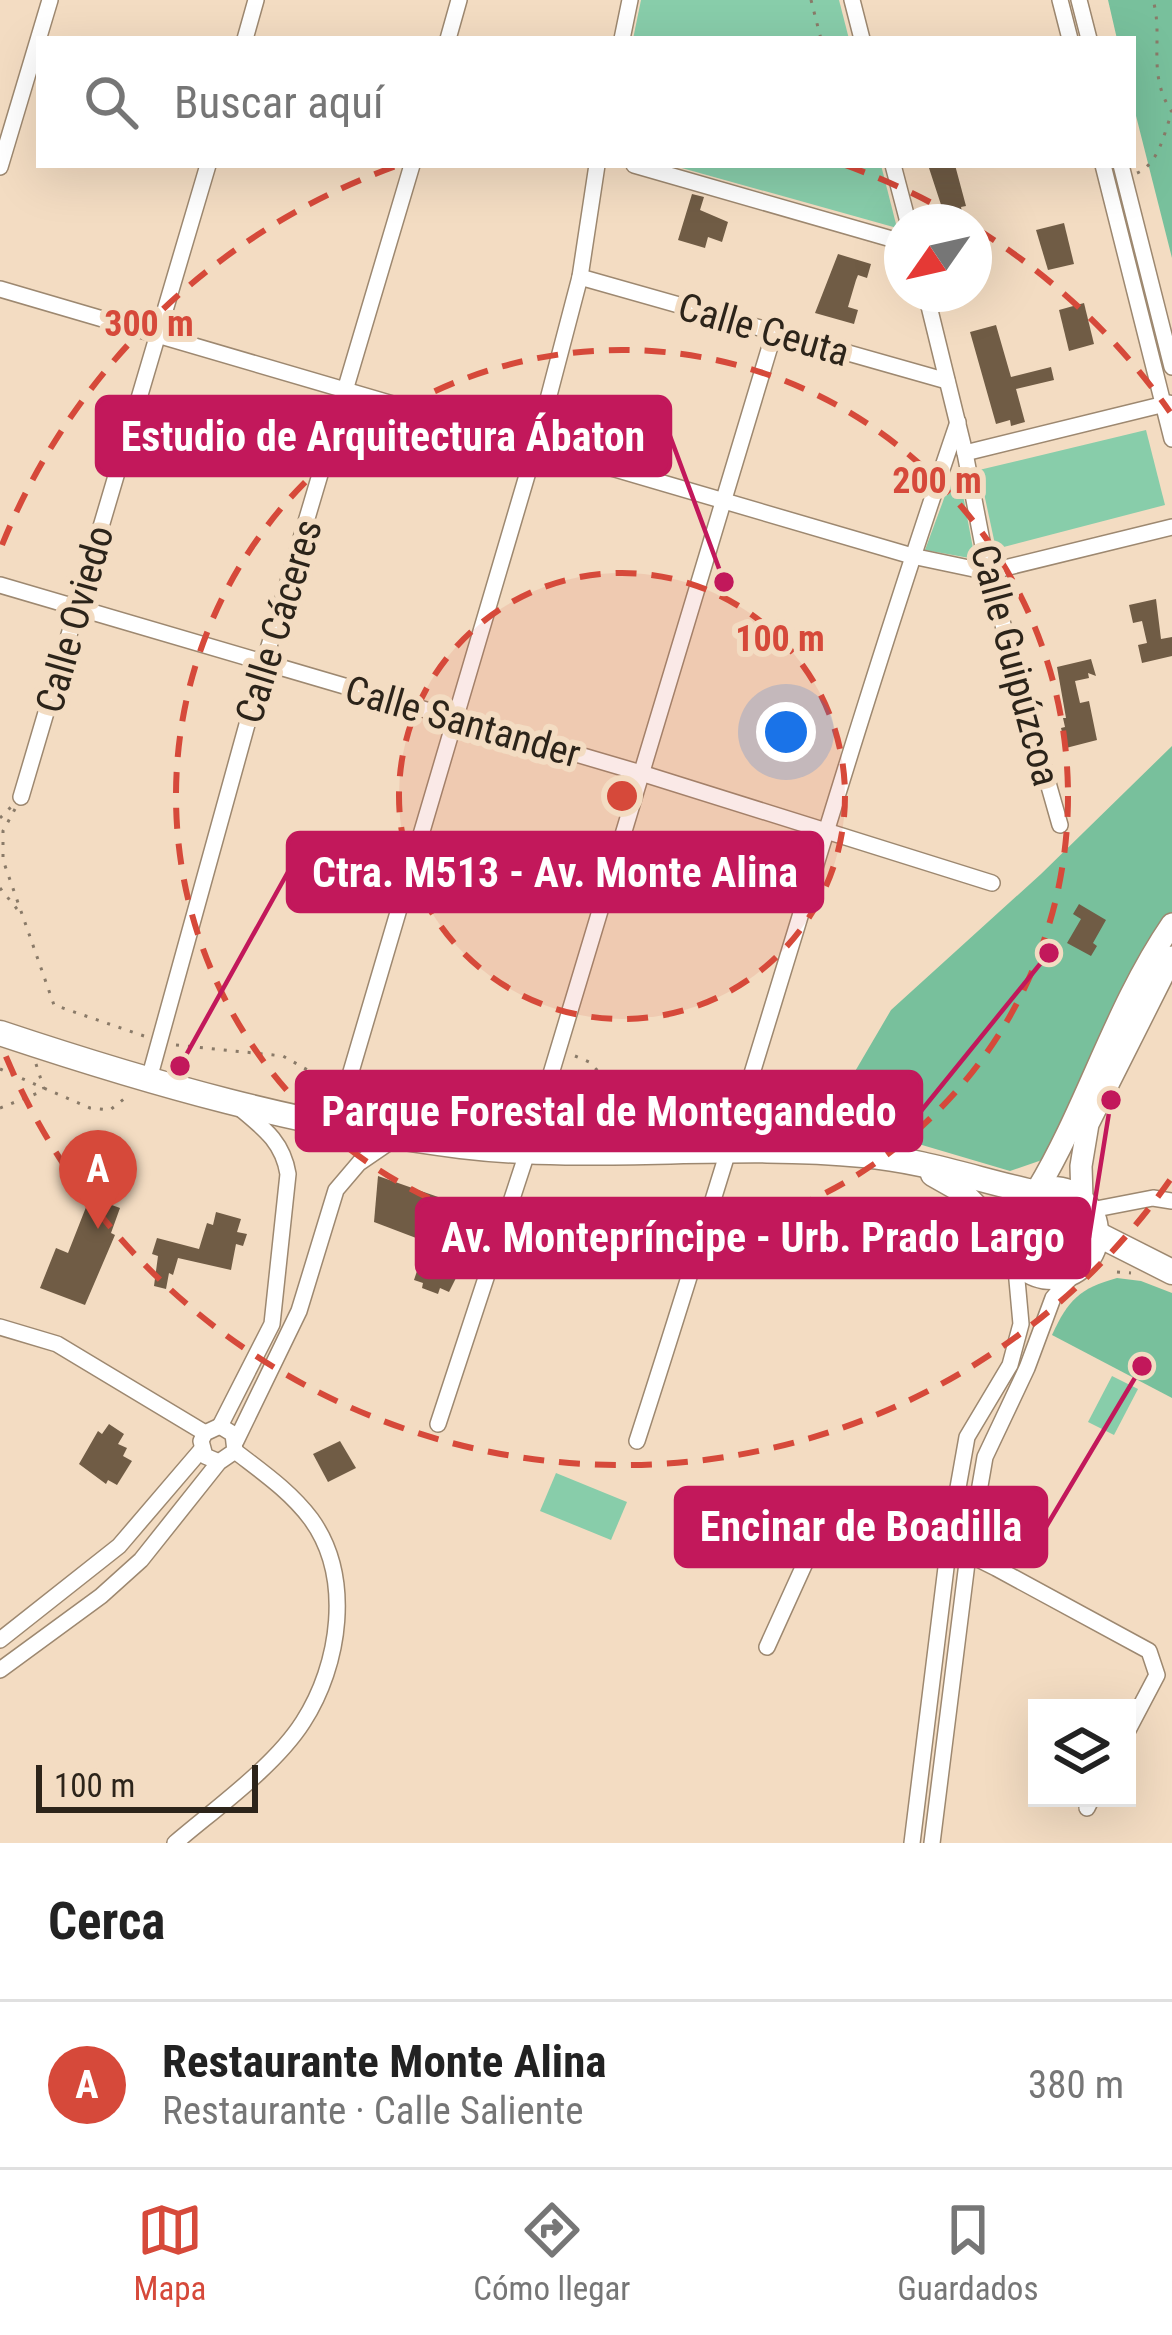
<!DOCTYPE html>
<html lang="es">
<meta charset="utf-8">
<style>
:root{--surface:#fff;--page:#f2f2f2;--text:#222;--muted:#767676;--line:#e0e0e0;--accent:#d6493a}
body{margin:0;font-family:"Roboto Condensed",sans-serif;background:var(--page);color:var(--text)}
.controls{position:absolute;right:36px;bottom:36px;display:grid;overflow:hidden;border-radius:0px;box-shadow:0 12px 48px #0002}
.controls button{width:108px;height:108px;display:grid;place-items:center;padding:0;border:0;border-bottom:3px solid var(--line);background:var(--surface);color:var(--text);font:60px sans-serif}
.compass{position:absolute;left:884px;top:204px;width:108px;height:108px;border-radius:50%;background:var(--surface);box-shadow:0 12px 48px #0002;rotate:236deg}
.scale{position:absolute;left:36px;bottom:30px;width:222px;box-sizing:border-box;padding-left:12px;border:6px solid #2c241a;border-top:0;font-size:33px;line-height:42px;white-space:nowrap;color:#2c241a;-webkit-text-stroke:9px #f3dcc2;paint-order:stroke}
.you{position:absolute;left:786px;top:732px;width:42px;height:42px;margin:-30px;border:9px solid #fff;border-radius:50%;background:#1a73e8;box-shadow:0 0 0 18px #1a73e833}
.badge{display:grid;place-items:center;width:78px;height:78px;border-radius:50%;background:var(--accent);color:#fff;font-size:39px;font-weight:700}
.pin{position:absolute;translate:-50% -99px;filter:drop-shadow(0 3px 6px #0008)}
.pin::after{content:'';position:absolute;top:63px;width:42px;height:36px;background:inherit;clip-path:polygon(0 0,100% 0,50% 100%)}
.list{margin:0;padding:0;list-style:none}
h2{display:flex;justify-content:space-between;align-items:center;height:156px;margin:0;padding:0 48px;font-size:51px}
h2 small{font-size:39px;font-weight:400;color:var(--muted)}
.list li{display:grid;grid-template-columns:78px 1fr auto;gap:36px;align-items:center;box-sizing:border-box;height:168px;padding:0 48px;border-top:3px solid var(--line)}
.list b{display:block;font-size:45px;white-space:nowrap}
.list p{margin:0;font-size:39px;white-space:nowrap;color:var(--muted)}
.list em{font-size:39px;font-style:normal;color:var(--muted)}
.icon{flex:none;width:66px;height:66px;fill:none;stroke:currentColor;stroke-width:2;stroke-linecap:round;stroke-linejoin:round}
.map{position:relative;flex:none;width:1172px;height:1843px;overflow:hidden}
.search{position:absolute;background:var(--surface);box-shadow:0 12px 48px #0002;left:36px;right:36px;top:36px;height:132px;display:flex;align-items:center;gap:30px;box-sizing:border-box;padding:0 42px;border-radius:0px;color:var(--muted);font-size:45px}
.sheet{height:324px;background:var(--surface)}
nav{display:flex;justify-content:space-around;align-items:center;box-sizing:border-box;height:168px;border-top:3px solid var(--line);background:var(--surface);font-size:33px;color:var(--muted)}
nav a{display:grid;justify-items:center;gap:6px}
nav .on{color:var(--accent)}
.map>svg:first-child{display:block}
.green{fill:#88cdaa}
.forest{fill:#78c09c}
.building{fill:#705c45}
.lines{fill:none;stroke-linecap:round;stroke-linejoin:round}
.street-casing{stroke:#9d8870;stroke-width:18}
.secondary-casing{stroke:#9d8870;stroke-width:24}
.primary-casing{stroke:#9d8870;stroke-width:27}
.path{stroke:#897a68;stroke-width:3;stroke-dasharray:3 9;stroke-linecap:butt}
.street{stroke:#fff;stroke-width:15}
.secondary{stroke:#fff;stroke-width:21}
.primary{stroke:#fff;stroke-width:24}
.ring{fill:none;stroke:#d6493a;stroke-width:6;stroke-dasharray:21 15}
.labels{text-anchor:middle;stroke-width:12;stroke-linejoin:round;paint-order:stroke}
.street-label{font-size:39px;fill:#2c241a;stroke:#f3dcc2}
.centre{fill:#d6493a;stroke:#f3dcc2;stroke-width:6}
.ring-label{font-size:36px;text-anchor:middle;font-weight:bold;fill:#d6493a;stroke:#f3dcc2;stroke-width:12;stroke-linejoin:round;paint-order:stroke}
.leader{fill:none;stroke:#c2185b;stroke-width:4.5}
.callout-dot{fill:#c2185b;stroke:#f3dcc2;stroke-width:4.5}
.callout{fill:#c2185b;stroke:#c2185b;stroke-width:4.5}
.callout-label{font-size:42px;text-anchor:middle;font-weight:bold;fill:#fff}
</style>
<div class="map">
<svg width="1172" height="1843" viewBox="0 0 1172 1843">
<rect width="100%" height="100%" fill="#f3dcc2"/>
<g class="green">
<path d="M641 0H839L849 39H633Z"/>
<path d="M671 165H881L897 228Z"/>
<path d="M1146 430 1165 505 996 549 979 470Z"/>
<path d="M949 485 959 487 963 495 975 559 925 550Z"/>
<path d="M1112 1376 1138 1389 1114 1435 1088 1422Z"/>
<path d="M556 1473 627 1502 611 1540 540 1511Z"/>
</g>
<g class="forest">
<path d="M1108 0H1172V258L1133 104V39H1117Z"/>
<path d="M1172 746V916L1141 958 1042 1160 1010 1171 922 1145 813 1143 891 1010 1041 874Z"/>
<path d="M1117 1278 1141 1281 1172 1293V1398L1052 1335C1068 1300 1080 1288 1117 1278Z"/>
</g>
<g class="building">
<path d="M928 165H955L966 206 961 207 963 216 946 220Z"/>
<path d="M692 194 704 197 700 210 728 222 722 242 708 237 705 248 678 240Z"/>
<path d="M1064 223 1074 264 1048 270 1036 230Z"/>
<path d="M838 254 871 264 867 278 858 275 856 280 848 307 858 310 854 324 815 313Z"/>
<path d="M1084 303 1094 344 1069 351 1059 310Z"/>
<path d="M996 325 1011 377 1051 367 1054 380 1016 389 1025 422 1011 426 1010 420 996 424 970 332Z"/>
<path d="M1156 599 1161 639 1172 637V656L1142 663 1138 645 1147 643 1142 621 1133 623 1129 605Z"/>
<path d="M1091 659 1096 676 1088 673 1089 678 1075 681 1080 703 1089 701 1097 740 1066 748 1061 728 1065 727 1063 718H1066L1057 667Z"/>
<path d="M1079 904 1106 920 1093 943 1097 946 1091 956 1067 943 1081 919 1073 914Z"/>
<path d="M378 1176 441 1198 424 1241 374 1222Z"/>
<path d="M90 1197 120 1208 111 1233 115 1235 85 1305 40 1288 56 1248 68 1253Z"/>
<path d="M216 1212 241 1219 237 1232 247 1234 243 1246 236 1244 231 1270 178 1258 173 1275 169 1273 166 1289 154 1286 158 1256 152 1254 157 1238 199 1249 207 1223 213 1225Z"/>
<path d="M421 1259 460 1270 449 1292 440 1288 438 1294 422 1288 423 1283 414 1280Z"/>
<path d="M109 1424 124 1434 118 1444 127 1448 123 1456 132 1461 117 1485 108 1480 106 1484 79 1464 98 1431 102 1434Z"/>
<path d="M340 1441 356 1468 328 1482 313 1454Z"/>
</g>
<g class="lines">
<defs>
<g id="street">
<path d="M852 0 862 39"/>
<path d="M1060 0 1070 39"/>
<path d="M1079 0 1089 39"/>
<path d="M245 39 256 0"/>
<path d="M448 39 459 0"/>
<path d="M622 39 630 0"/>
<path d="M634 165 902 242"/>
<path d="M893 165 908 222"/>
<path d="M1103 165 1172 439"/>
<path d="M1121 165 1172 367"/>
<path d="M0 167 50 0"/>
<path d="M580 277 947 381"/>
<path d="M0 289 912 556 988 572 1172 527"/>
<path d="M926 294 965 453 988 572 1060 825"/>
<path d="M965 453 1169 403"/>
<path d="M0 585 641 773 992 883"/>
<path d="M21 797 208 165"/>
<path d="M149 1079 264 663 412 165"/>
<path d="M345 1092 536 445 580 277 597 165"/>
<path d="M1091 1210 1153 1198 1172 1201"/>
<path d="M0 1327 57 1344 205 1433"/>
<path d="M438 1424 528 1150 774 333"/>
<path d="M220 1426 272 1324 288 1174C283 1143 265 1129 242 1110"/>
<path d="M236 1441 299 1311 336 1190 359 1163 397 1137"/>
<path d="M637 1441C747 1102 843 759 958 422"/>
<path d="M0 1640 119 1546 202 1449"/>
<path d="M767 1647 830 1508 838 1498 849 1495 996 1568 1149 1651 1157 1675 1127 1732"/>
<path d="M0 1670 101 1596 141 1560 219 1462 235 1451 233 1434 220 1426 205 1433 201 1441 205 1456 219 1462"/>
<path d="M1087 1808 1092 1798"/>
<path d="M175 1843C216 1808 275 1766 303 1722 340 1665 353 1577 311 1519 290 1491 262 1472 235 1451"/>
<path d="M912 1843 951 1527 967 1437 1010 1365 1021 1324 1015 1258"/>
<path d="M932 1843 968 1555 985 1457 1027 1368 1053 1298 1077 1270"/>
</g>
<g id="secondary">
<path d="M1037 1190C1088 1105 1115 1007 1172 924"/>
<path d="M1082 1199 1081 1166 1088 1124 1172 957"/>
</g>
<g id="primary">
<path d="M0 1033C150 1083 303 1127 461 1146 594 1162 729 1142 863 1155 921 1160 975 1179 1032 1192"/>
<path d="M933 1174 956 1187 1007 1239"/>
<circle cx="1052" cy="1233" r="44"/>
<path d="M1097 1234 1172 1272"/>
</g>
</defs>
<use href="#street" class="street-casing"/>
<use href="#secondary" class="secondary-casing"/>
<use href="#primary" class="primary-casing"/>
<g class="path">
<path d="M811 0 821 39"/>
<path d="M1137 173C1159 164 1164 133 1172 112 1146 74 1164 38 1153 0"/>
<path d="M15 809 3 831V860L54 1005 144 1036"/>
<path d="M0 818 11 807"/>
<path d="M0 888 21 914"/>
<path d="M176 1045 283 1056 332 1084"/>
<path d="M575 1056 589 1062 601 1074"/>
<path d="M36 1064 44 1089"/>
<path d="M0 1069 90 1108 110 1110 129 1095"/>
<path d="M563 1085 602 1076 670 1092 690 1112 720 1125"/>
<path d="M357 1094 422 1105 509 1086 531 1088"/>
<path d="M0 1108 43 1091"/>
<path d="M1117 1272 1131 1273"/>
</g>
<use href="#street" class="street"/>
<use href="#secondary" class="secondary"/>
<use href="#primary" class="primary"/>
</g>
<circle cx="622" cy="796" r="223" fill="#d6493a" fill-opacity=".12"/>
<g class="ring">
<circle cx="622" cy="796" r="223"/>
<circle cx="622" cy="796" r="446"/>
<path d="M1170 1180A669 669 0 0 1 2 1047M2 545A669 669 0 0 1 399 165M845 165A669 669 0 0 1 962 220M977 229A669 669 0 0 1 1170 412"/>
</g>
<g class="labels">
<g class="street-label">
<text transform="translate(764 329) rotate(16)" y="14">Calle Ceuta</text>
<text transform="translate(74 619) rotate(-74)" y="14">Calle Oviedo</text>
<text transform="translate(278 621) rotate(-73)" y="14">Calle Cáceres</text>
<text transform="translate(1016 665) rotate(75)" y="14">Calle Guipúzcoa</text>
<text transform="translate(463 721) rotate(16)" y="14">Calle Santander</text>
</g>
</g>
<circle cx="622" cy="796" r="18" class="centre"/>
<g class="ring-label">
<text x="149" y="336">300 m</text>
<text x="937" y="493">200 m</text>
<text x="780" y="651">100 m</text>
</g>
<path class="leader" d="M724 582L670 436M180 1066L288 872M1049 953L921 1111M1111 1100L1089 1238M1142 1366L1046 1527"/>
<g class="callout-dot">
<circle cx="724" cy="582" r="12"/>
<circle cx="180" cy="1066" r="12"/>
<circle cx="1049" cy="953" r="12"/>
<circle cx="1111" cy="1100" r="12"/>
<circle cx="1142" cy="1366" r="12"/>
</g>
<g class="callout">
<rect x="97" y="397" width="573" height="78" rx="12"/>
<rect x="288" y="833" width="534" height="78" rx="12"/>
<rect x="297" y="1072" width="624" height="78" rx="12"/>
<rect x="417" y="1199" width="672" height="78" rx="12"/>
<rect x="676" y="1488" width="370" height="78" rx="12"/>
</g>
<g class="callout-label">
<text x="383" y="451">Estudio de Arquitectura Ábaton</text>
<text x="555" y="887">Ctra. M513 - Av. Monte Alina</text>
<text x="609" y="1126">Parque Forestal de Montegandedo</text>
<text x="753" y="1252">Av. Montepríncipe - Urb. Prado Largo</text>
<text x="861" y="1541">Encinar de Boadilla</text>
</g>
</svg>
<div class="controls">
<button><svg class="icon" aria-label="layers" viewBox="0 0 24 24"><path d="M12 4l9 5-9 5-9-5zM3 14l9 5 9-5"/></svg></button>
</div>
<svg class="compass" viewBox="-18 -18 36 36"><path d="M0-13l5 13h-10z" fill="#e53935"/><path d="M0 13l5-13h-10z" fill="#767676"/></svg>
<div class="scale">100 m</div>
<div class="you"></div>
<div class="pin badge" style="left:98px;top:1229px">A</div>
<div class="search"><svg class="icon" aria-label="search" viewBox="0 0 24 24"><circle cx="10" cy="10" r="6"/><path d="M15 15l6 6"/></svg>Buscar aquí</div>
</div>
<section class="sheet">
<h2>Cerca<small></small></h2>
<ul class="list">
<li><span class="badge">A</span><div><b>Restaurante Monte Alina</b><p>Restaurante · Calle Saliente</p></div><em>380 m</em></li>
</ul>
</section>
<nav>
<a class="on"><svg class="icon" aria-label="map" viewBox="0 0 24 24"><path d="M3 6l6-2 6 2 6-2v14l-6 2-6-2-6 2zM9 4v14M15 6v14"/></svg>Mapa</a>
<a><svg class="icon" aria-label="directions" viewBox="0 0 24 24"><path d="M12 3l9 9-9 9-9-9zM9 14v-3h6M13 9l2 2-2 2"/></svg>Cómo llegar</a>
<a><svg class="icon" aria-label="saved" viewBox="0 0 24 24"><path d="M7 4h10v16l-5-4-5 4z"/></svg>Guardados</a>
</nav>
